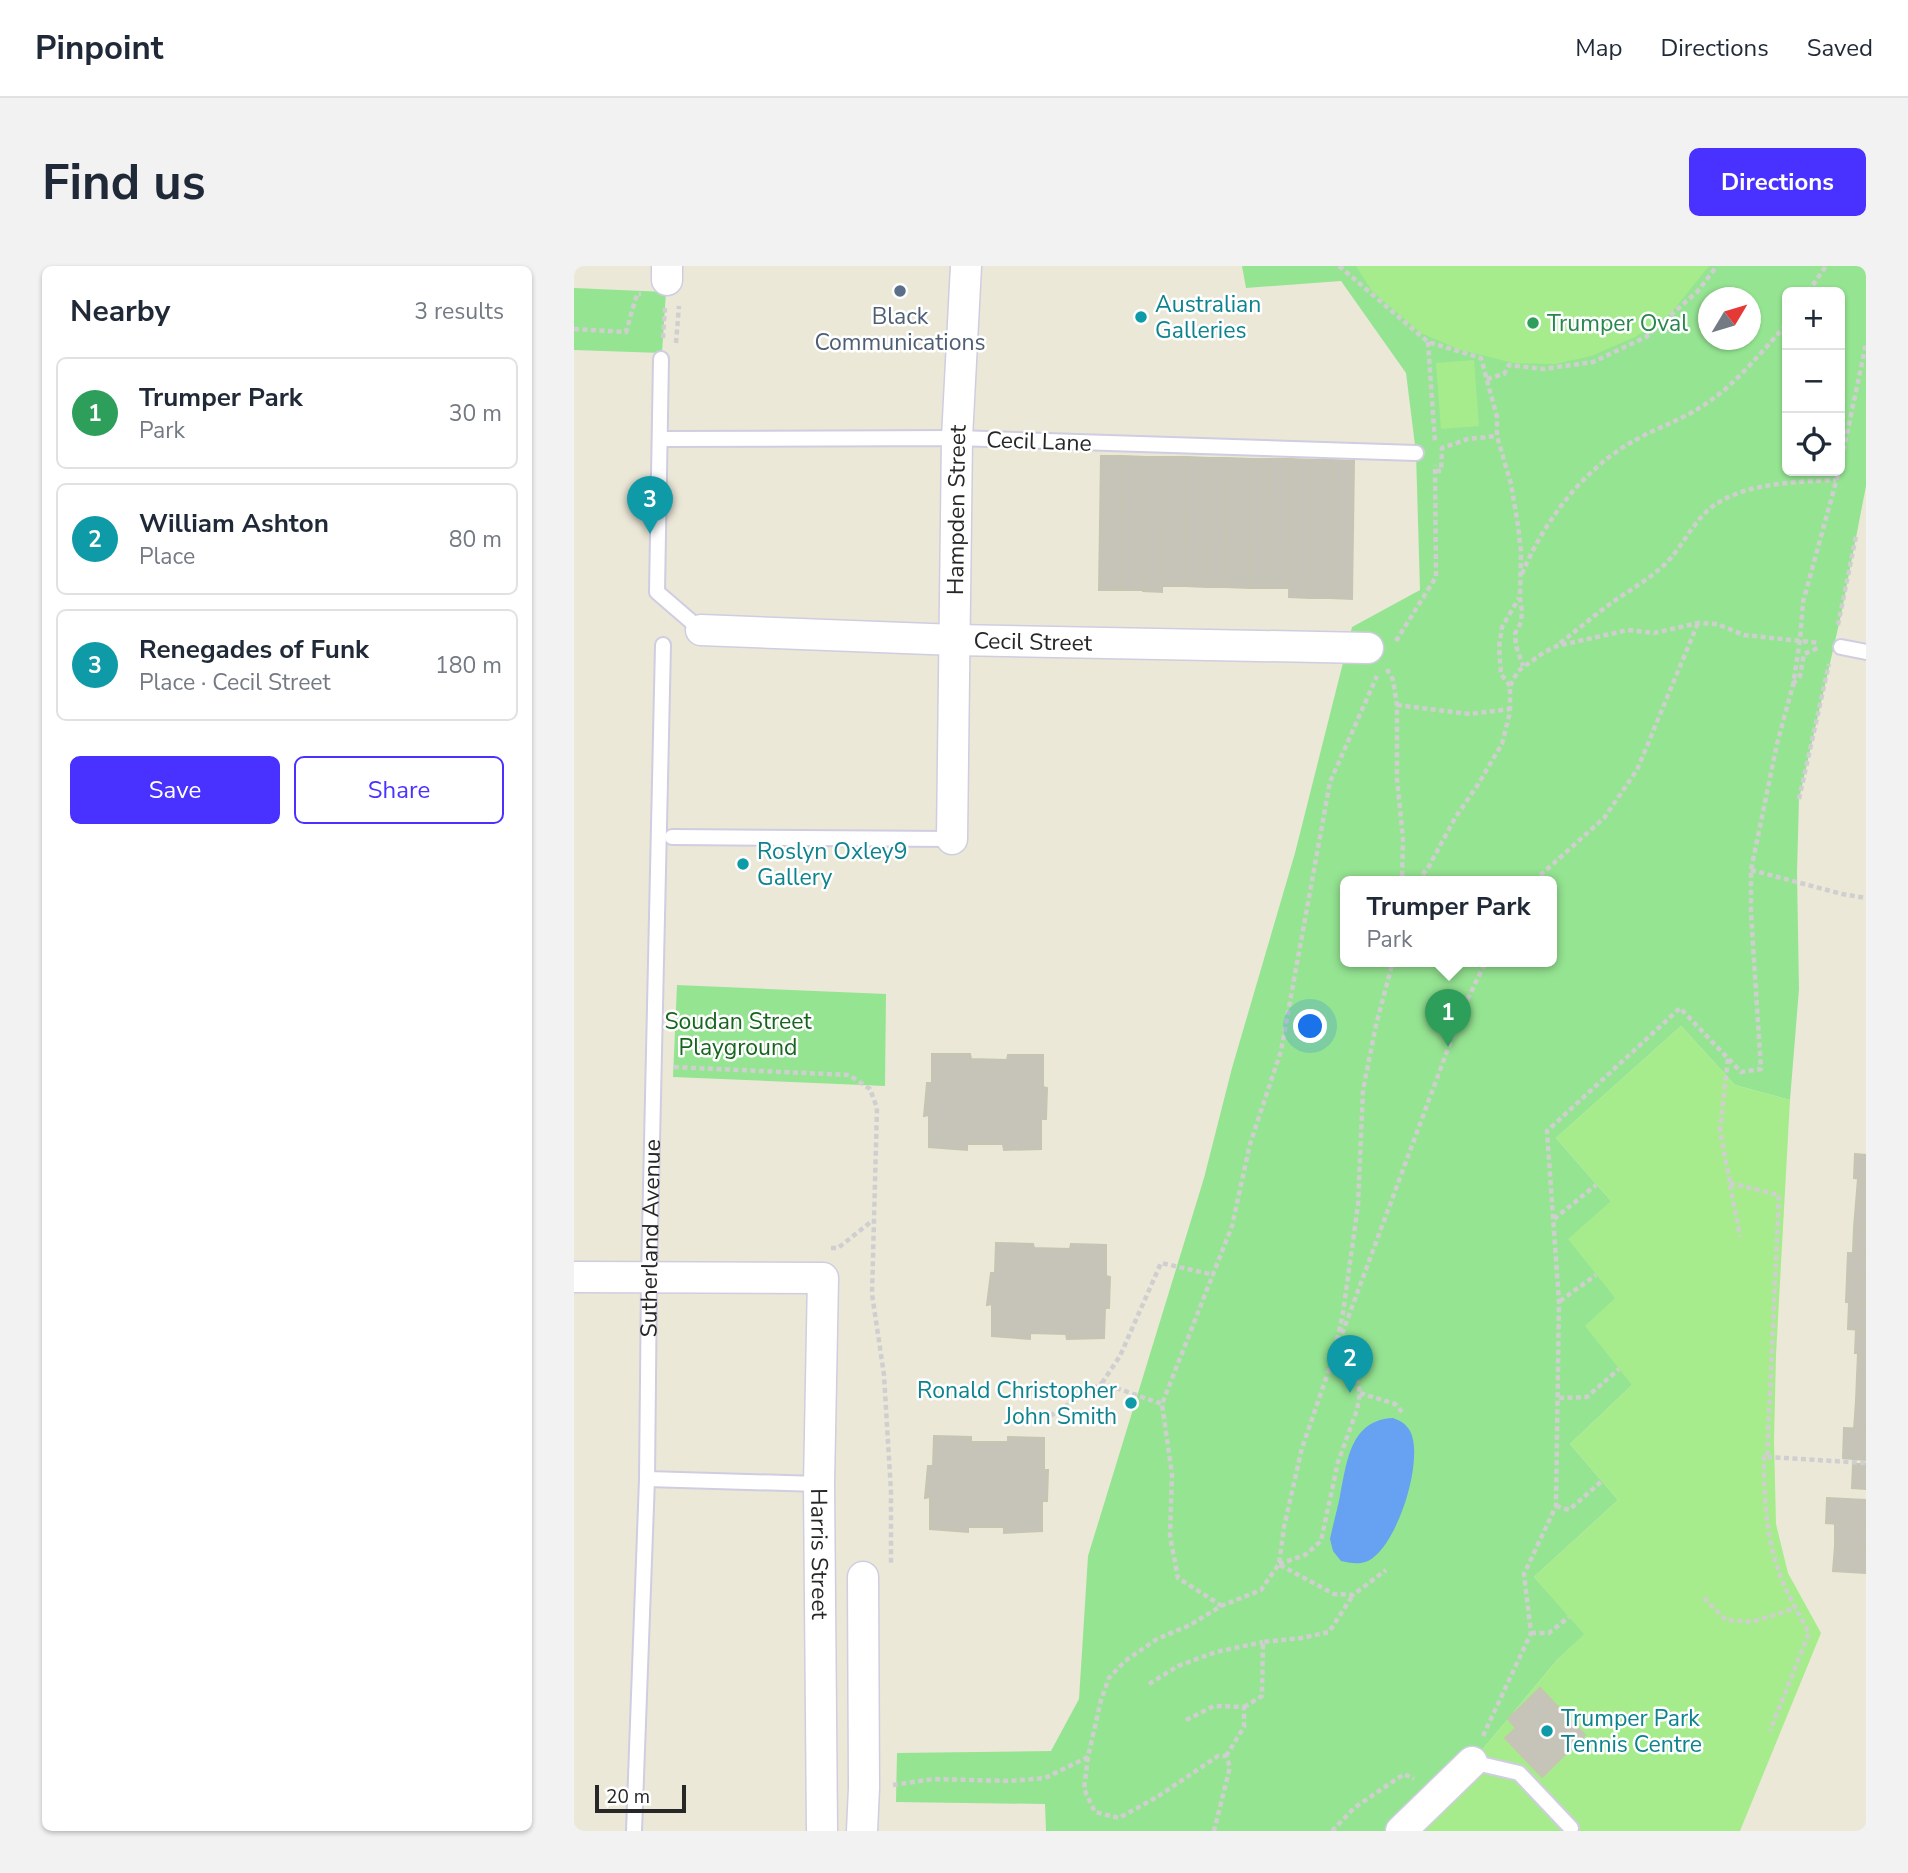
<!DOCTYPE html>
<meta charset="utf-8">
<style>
:root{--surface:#fff;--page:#f2f2f3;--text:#1f2937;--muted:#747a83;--line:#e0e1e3;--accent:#4931ff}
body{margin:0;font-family:"Nunito Sans",sans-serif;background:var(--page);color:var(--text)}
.controls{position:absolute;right:21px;top:21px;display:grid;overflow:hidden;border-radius:10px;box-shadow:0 2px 5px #0004}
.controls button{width:63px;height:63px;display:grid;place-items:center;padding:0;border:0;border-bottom:2px solid var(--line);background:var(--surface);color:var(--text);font:35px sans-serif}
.compass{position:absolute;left:1124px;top:21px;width:63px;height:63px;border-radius:50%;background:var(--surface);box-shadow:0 2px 5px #0004;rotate:52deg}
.scale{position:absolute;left:21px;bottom:18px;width:91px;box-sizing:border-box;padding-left:7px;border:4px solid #272727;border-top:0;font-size:19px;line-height:24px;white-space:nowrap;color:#272727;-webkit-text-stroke:5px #fff;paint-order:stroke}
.you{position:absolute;left:737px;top:761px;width:24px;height:24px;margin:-18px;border:5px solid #fff;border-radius:50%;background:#1a73e8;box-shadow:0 0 0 10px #1a73e833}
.badge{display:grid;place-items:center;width:46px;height:46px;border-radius:50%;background:var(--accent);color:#fff;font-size:23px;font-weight:700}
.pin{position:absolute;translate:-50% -58px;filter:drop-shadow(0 2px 4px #0008)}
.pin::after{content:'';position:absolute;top:37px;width:24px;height:21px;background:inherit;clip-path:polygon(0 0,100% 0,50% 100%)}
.popup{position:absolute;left:766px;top:610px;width:217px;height:91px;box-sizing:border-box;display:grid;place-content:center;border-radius:10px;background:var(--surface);filter:drop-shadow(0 2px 5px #0005);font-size:23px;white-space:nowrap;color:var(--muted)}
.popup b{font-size:26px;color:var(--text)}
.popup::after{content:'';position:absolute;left:50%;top:100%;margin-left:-14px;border:14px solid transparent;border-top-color:var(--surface)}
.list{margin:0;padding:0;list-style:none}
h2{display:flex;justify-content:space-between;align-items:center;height:91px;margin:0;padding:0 28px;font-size:30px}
h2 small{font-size:23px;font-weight:400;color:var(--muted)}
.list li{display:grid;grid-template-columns:46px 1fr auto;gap:21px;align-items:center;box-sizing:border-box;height:112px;margin:0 14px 14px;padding:0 14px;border:2px solid var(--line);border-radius:10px}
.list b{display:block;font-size:26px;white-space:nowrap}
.list p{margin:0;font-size:23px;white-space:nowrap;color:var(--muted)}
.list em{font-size:23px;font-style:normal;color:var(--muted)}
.actions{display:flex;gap:14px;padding:21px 28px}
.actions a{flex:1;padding:16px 0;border:2px solid var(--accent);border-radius:10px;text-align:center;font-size:24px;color:var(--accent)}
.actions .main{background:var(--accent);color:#fff}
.icon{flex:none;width:38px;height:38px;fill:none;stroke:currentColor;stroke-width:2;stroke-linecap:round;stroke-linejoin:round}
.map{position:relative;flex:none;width:1292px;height:1565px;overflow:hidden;border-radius:10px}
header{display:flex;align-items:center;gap:42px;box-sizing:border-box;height:98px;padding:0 35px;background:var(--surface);border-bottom:2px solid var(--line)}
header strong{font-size:33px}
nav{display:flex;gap:38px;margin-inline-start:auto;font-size:24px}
.intro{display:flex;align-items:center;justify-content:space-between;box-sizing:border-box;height:168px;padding:0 42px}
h1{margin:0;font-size:49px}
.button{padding:18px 32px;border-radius:10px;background:var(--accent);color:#fff;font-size:24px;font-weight:700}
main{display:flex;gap:42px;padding:0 42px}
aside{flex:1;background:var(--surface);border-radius:10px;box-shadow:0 2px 5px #0004}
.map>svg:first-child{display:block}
.green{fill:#95e492;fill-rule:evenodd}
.pitch{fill:#a6ec8d}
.water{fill:#66a2f1}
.building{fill:#c6c4b8;stroke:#c6c5b2;stroke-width:2}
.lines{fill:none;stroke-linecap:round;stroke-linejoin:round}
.service-casing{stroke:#d0cde1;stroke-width:18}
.minor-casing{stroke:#d0cde1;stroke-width:33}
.path{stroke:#cfcfcf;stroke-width:4.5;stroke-dasharray:5 3.5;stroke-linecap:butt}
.service{stroke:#fff;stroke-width:14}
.minor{stroke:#fff;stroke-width:30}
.service-dot{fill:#5c6f8a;stroke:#fff;stroke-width:2.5}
.culture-dot{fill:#0f9aa8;stroke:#fff;stroke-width:2.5}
.leisure-dot{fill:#2e9e5b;stroke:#fff;stroke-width:2.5}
.labels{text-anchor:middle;stroke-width:5;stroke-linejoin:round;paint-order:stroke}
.culture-label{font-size:23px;fill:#0d838f;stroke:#fff;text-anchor:start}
.service-label{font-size:23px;fill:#4e5e75;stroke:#fff}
.leisure-label{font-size:23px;fill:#27864d;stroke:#fff;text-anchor:start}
.street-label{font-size:23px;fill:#272727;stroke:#fff}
.park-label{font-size:23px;fill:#17651e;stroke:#fff}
</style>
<header>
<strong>Pinpoint</strong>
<nav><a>Map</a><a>Directions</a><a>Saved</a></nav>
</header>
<div class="intro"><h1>Find us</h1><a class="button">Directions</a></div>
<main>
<aside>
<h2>Nearby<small>3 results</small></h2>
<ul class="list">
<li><span class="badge" style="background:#2e9e5b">1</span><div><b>Trumper Park</b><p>Park</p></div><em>30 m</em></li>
<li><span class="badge" style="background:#0f9aa8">2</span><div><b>William Ashton</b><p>Place</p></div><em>80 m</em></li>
<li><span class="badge" style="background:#0f9aa8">3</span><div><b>Renegades of Funk</b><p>Place · Cecil Street</p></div><em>180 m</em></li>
</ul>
<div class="actions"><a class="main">Save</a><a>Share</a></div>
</aside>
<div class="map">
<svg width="1292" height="1565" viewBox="0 0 1292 1565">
<rect width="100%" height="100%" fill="#ebe8d8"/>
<g class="green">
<path d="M668 0H1292V220L1267 349 1225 533 1223 607 1225 723 1216 834 1161 819 1107 760 982 872 1037 935 1041 1032 1058 1119 996 1178 1044 1234 960 1311 1011 1368 983 1394 898 1496 827 1565H472L471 1538 322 1536 323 1487 477 1485 505 1433 514 1290 630 912 658 802 721 587 778 361 846 324 842 187 832 107 767 15 672 22ZM1213 26H1266V205H1213ZM1134 32H1176V74H1134ZM771 615H977V695H771Z"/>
<path d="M0 22 92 26 88 87 0 84Z"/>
<path d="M103 719 312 728 311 820 99 811Z"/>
</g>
<g class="pitch">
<path d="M782 0H1135L1097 47 1061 71 1017 90 981 98 939 97 884 83 847 67 798 25Z"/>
<path d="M900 94 905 160 867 163 862 97Z"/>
<path d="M1107 760 1161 819 1216 834 1202 1089 1200 1175 1202 1258 1214 1307 1247 1367 1166 1565H827L898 1496 983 1394 1010 1368 960 1311 1044 1234 996 1178 1058 1119 1011 1060 1041 1032 994 973 1037 935 982 872Z"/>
</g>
<path class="water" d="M819 1152C827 1155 832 1158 836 1165 851 1193 823 1281 794 1295 785 1299 775 1297 767 1295L759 1285 756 1273C759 1259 763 1244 766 1230 773 1196 776 1154 819 1152Z"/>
<g class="building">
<path d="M527 190H548L546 324H525Z"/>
<path d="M548 190 571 191 569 324H546Z"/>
<path d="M571 191H590L588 326 569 325Z"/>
<path d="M590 191H613L612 320H588Z"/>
<path d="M613 191 634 192 632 321 612 320Z"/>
<path d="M634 192H653L652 321H632Z"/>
<path d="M653 192 677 193 675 322 652 321Z"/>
<path d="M677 193H695L694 322H675Z"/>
<path d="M695 193H717L715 322H694Z"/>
<path d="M717 193 737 194 735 332 715 331Z"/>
<path d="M737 194H759L757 332H735Z"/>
<path d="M759 194 780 195 778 333 757 332Z"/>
<path d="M358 788H396L397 793 433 794 434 789H469V821L473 822 472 853H467V883L430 884 429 878H393V884L355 881V849L350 850 353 817H358Z"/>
<path d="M1281 888 1292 889V913L1280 912Z"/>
<path d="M1284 912 1292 913V937H1282Z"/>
<path d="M1282 937H1292V962L1280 961Z"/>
<path d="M1280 961 1292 962V988L1279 987Z"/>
<path d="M422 977 459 978 460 982 496 983 497 978 532 979V1010L536 1011 535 1042H531L530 1072 493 1073 492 1068 456 1067V1073L418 1070V1038L413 1039 417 1007H421Z"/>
<path d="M1274 987 1292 988V1012L1273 1011Z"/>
<path d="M1273 1011 1292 1012V1037L1272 1036Z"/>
<path d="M1275 1036 1292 1037V1064L1274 1063Z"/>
<path d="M1282 1063 1292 1064V1087H1281Z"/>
<path d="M1284 1087H1292V1110H1283Z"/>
<path d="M1283 1110H1292V1135H1282Z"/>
<path d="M1282 1135H1292V1163H1280Z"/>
<path d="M1270 1162 1292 1163V1194L1269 1192Z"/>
<path d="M360 1170 397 1171V1176H434V1171L470 1172V1204H474L473 1235H468V1265L430 1267V1261H394V1266L356 1263V1231L351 1232 354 1200H359Z"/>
<path d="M1279 1198H1292V1223L1278 1222Z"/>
<path d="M1253 1232 1292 1234V1260L1252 1257Z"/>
<path d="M1261 1258 1292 1260V1282L1261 1280Z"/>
<path d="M1261 1280 1292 1282V1307L1259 1305Z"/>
<path d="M966 1422 1011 1469 968 1511 931 1472 942 1462 934 1453Z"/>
</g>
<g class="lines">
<defs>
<g id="service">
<path d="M87 93 83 326 127 364"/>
<path d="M86 173 383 172 842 187"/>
<path d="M1267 381 1292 386"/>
<path d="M98 571 378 573"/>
<path d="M73 1213 245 1218"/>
<path d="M898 1496 945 1507 997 1562"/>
<path id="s1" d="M60 1565 73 1213 75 1012 89 379"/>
</g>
<g id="minor">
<path d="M93 14V0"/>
<path id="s2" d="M127 364 382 374 794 382"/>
<path id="s3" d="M378 573 383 172 392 0"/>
<path id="s4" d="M0 1011 249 1012 245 1218 248 1565"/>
<path d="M288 1565 290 1522 289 1311"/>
<path d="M827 1565 898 1496"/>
</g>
</defs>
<use href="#service" class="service-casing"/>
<use href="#minor" class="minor-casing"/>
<g class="path">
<path d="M765 0 854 76 907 92 923 151V170L937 218 944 259 947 286 946 331 948 345 947 356 941 368 942 380 949 400"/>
<path d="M1234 26 1252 0"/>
<path d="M0 63 52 66 63 28H67"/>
<path d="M89 72 91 42"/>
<path d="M854 76 861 176"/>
<path d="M102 77 105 40"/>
<path d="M913 113 930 108 935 99 969 103 1019 96 1072 71 1124 25 1143 0"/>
<path d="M1266 201 1292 78"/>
<path d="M862 205H867L868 182 894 173 923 170"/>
<path d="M948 308C969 257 1008 205 1056 177 1081 162 1109 154 1133 137 1163 117 1188 85 1213 58"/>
<path d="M1264 359 1282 270"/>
<path d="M822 375 862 311 861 199"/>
<path d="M986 377C1006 362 1025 345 1046 331 1061 321 1076 312 1089 300 1105 285 1115 264 1129 249 1160 216 1221 216 1262 214"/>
<path d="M813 403 819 414 823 439V513L829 573 828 615"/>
<path d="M1219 418 1226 410 1230 388 1246 381"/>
<path d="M936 420 927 408 925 381 928 361 945 332"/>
<path d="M823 439 896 448 936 443"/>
<path d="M1225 533 1255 398"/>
<path d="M1177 604 1268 628 1292 632"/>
<path d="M843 615 854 602 881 552 903 520 928 478 936 446V420L944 405 969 387 983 380 1054 364 1080 367 1124 357 1143 358 1170 369 1246 377"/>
<path d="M960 615 1030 552 1063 504 1124 357"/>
<path d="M1154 793 1146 864 1166 971"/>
<path d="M100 801 275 809 296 823 303 842 298 1028 310 1109 317 1226V1300"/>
<path d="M1156 917 1205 929 1193 1191H1190C1190 1233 1192 1274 1208 1314 1215 1332 1226 1349 1235 1367L1196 1465"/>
<path d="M980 953 1022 919"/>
<path d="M257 982H264L298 955"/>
<path d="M986 1035 1022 1009"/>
<path d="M763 1074 769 1047 784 939 789 824 802 759 819 695"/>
<path d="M528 1117 546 1090 587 997 640 1009"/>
<path d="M786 1127 821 1138 828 1146"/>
<path d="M985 1132 1013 1131 1045 1103"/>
<path d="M476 1150 528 1117 588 1138"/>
<path d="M1193 1191 1292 1197"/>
<path d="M982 1240 995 1244 1028 1215"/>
<path d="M705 1298 731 1289 747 1275 764 1196 783 1144 786 1127 783 1115 759 1092"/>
<path d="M706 1299 760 1328 779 1329 812 1304"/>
<path d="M1130 1332 1152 1354 1178 1356 1222 1342"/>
<path d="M648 1340 604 1312 596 1270 598 1208 588 1138 658 960 676 878 707 785 756 516 803 410"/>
<path d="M957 1367H975L995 1351"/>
<path d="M575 1418 604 1400 642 1386 689 1376"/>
<path d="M670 1441 688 1430 689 1376 728 1372 755 1366 779 1329"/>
<path d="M612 1454 640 1440 670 1441V1461L652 1490"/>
<path d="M909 1470 957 1367 950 1308 982 1240 985 1036 973 865 1106 742 1167 806 1187 803 1177 647V604L1203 478 1219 419 1226 374 1229 336 1265 205"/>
<path d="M514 1491 510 1523 521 1546 545 1552 583 1531 644 1490H652L656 1501 640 1565"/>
<path d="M319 1519 360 1513 435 1515 471 1512 514 1491 527 1434 535 1412 551 1395 583 1373 616 1359 647 1340 687 1324 705 1298 710 1261 728 1182 759 1092 888 745 912 695"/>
<path d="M758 1565 780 1542 830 1508 840 1513"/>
</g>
<use href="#service" class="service"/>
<use href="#minor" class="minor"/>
</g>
<circle class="service-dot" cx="326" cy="25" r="7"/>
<g class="culture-dot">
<circle cx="567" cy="51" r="7"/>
<circle cx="169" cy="598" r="7"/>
<circle cx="557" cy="1137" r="7"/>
<circle cx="973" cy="1465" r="7"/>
</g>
<circle class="leisure-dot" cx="959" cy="57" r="7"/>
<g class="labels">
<g class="culture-label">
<text x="581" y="46">Australian<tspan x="581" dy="26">Galleries</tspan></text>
<text x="183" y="593">Roslyn Oxley9<tspan x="183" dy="26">Gallery</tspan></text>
<text x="543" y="1132" text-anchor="end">Ronald Christopher<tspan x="543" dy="26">John Smith</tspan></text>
<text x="987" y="1460">Trumper Park<tspan x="987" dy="26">Tennis Centre</tspan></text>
</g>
<g class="service-label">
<text x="326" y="58">Black<tspan x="326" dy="26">Communications</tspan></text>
</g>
<g class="leisure-label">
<text x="973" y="65">Trumper Oval</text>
</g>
<g class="street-label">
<text transform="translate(465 175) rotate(2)" y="8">Cecil Lane</text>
<text dy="8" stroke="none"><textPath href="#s3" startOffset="329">Hampden Street</textPath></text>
<text dy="8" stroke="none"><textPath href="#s2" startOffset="332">Cecil Street</textPath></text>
<text dy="8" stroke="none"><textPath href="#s1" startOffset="593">Sutherland Avenue</textPath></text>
<text dy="8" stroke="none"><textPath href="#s4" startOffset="525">Harris Street</textPath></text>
</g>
<g class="park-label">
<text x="164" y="763">Soudan Street<tspan x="164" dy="26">Playground</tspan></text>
</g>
</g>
</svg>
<div class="controls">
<button>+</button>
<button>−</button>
<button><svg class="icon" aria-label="locate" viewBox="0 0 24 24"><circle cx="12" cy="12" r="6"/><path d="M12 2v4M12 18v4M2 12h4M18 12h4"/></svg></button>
</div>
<svg class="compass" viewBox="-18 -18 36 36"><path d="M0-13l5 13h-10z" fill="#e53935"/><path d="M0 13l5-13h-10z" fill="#747a83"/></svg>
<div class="scale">20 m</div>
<div class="you"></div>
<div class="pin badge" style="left:874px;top:781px;background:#2e9e5b">1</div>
<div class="popup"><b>Trumper Park</b>Park</div>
<div class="pin badge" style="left:776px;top:1127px;background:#0f9aa8">2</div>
<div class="pin badge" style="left:76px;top:268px;background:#0f9aa8">3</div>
</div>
</main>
